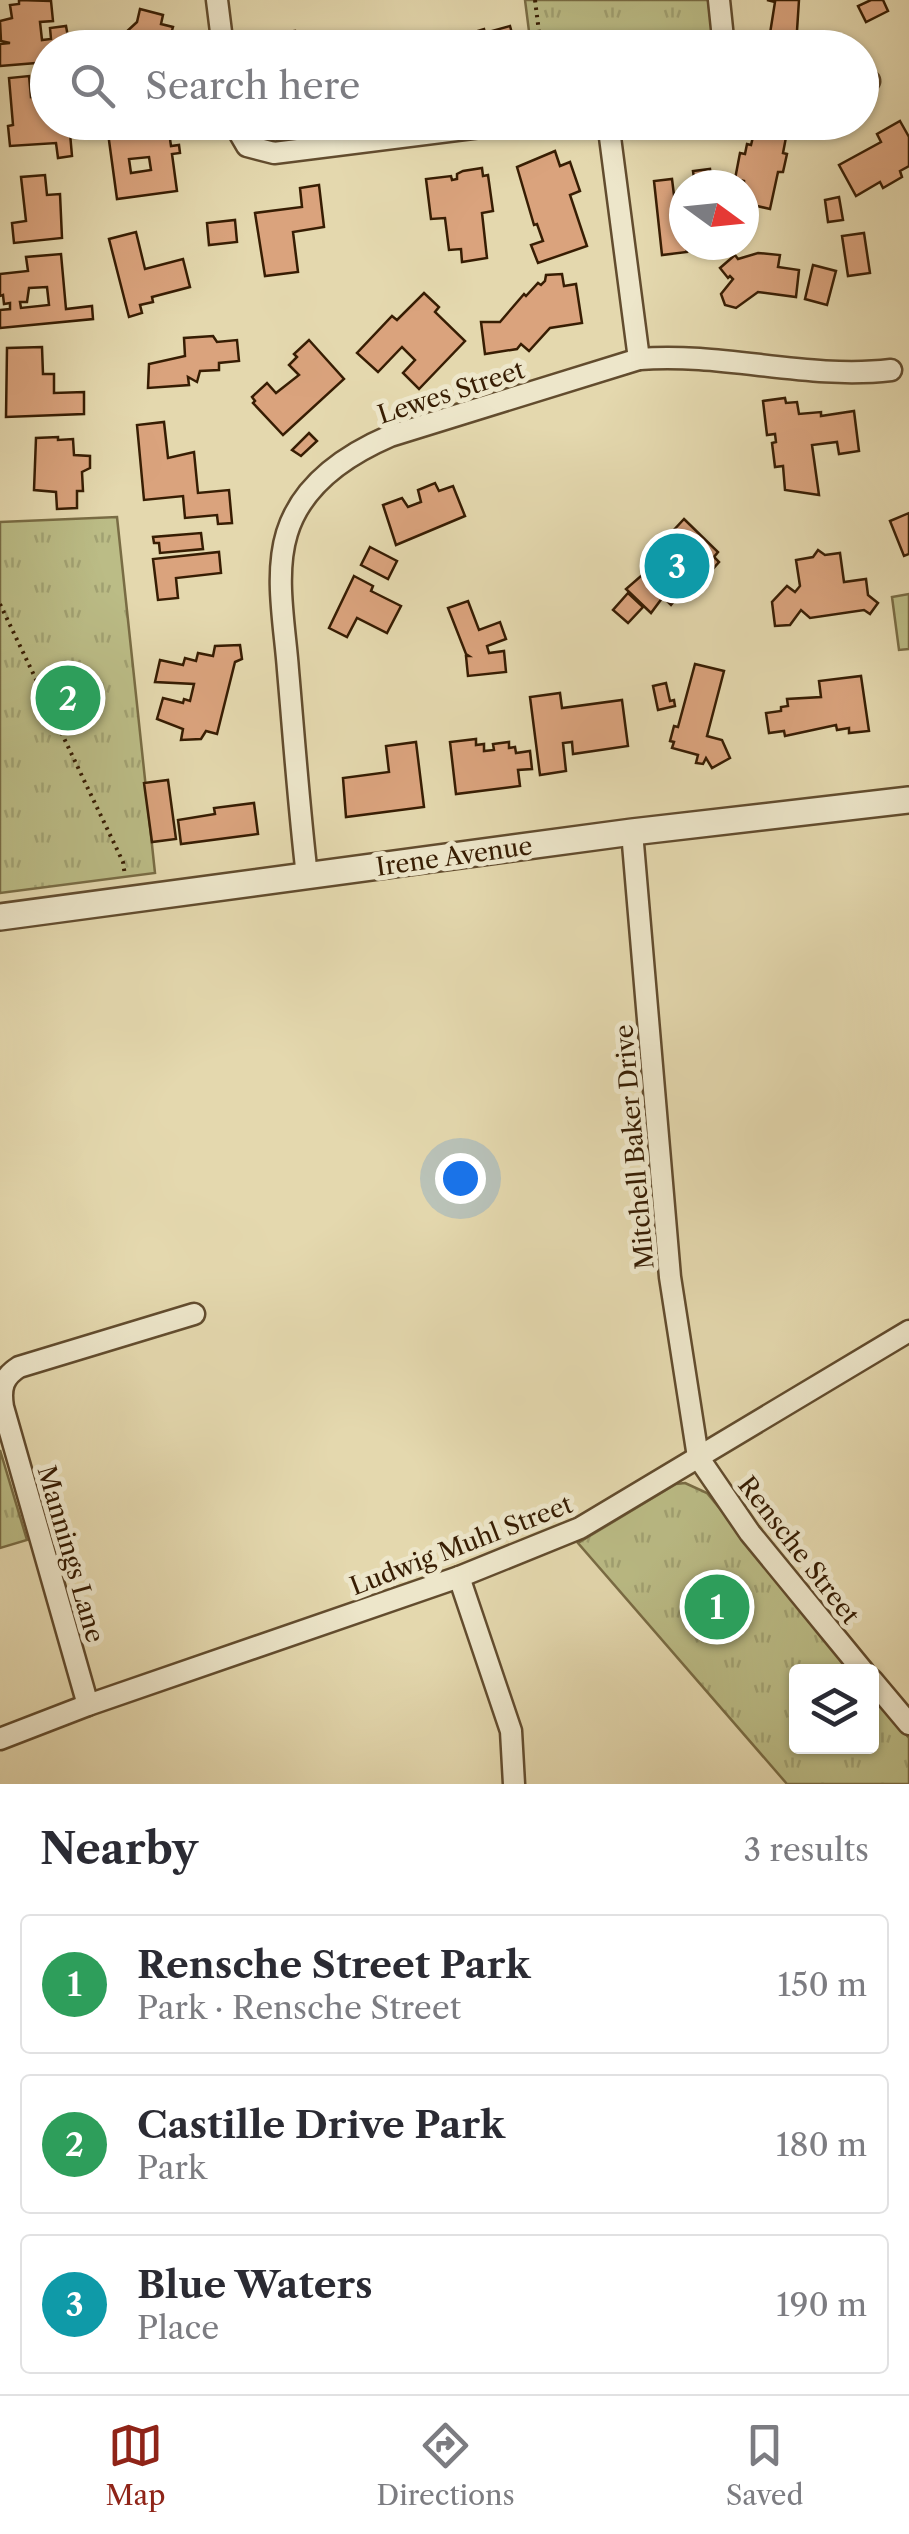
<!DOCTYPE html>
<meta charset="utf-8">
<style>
:root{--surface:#fff;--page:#f2f2f3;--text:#2b2b33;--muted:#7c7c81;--line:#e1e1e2;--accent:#8f2418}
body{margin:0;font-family:"Libre Caslon Text",serif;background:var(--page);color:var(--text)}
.controls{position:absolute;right:30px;bottom:30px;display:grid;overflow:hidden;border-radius:10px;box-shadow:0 2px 8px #0004}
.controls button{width:90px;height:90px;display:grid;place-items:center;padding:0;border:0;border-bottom:2px solid var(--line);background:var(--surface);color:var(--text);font:50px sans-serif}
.compass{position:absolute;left:669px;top:170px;width:90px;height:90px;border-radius:50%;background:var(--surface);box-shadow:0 2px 8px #0004;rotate:105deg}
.you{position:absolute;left:460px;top:1178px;width:35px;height:35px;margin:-25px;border:8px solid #fff;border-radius:50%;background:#1a73e8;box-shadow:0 0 0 15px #1a73e833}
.badge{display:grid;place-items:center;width:65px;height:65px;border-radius:50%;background:var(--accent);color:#fff;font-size:32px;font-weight:700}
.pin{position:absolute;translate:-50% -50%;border:5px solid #fff;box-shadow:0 2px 10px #0006}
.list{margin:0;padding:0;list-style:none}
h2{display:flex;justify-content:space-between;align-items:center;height:130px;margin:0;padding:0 40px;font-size:42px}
h2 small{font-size:32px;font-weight:400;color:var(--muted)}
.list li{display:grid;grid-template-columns:65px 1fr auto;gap:30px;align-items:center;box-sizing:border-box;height:140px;margin:0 20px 20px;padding:0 20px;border:2px solid var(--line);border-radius:10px}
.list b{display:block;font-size:38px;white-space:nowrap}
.list p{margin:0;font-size:32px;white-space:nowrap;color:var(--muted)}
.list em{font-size:32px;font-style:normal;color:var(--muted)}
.icon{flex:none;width:55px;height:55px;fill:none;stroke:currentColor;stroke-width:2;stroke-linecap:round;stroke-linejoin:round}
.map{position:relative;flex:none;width:909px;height:1784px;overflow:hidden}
.search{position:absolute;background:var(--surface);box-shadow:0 2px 8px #0004;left:30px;right:30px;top:30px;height:110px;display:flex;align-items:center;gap:25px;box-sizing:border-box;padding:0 35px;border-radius:55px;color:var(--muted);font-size:38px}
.sheet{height:610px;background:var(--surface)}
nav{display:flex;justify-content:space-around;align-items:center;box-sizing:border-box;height:140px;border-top:2px solid var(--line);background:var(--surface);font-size:28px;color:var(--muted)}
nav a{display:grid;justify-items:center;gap:5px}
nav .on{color:var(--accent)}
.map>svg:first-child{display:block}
.green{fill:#bbbc86;stroke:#796c44;stroke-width:2.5}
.park{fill:url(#park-tufts);stroke:#796c44;stroke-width:2.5}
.building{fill:#daa37d;stroke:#371d03;stroke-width:2.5;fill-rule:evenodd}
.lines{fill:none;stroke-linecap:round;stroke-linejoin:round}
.minor-casing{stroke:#624c2e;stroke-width:25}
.tertiary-casing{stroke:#624c2e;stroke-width:30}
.path{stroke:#371d03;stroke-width:4;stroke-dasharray:2.5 5;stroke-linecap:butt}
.minor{stroke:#ede6ca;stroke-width:20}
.tertiary{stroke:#ede6ca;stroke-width:25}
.labels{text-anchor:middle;stroke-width:10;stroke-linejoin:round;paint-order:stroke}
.street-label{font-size:25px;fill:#371d03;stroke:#ede6ca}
</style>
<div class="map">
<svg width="909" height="1784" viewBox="0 0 909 1784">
<defs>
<pattern id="park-tufts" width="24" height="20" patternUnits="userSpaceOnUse" patternTransform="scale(2.5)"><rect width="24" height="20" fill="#bbbc86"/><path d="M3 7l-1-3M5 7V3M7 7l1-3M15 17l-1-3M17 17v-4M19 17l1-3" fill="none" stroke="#a1a172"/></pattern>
</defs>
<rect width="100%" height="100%" fill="#e4d8ae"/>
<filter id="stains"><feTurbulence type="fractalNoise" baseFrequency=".002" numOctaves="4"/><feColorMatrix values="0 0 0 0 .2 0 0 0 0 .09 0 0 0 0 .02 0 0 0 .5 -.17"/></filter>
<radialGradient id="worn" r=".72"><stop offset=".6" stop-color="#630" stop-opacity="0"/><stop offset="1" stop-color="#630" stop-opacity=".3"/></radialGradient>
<path class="green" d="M909 594V649L899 650 892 597Z"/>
<g class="park">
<path d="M525 0H708L714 47H531Z"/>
<path d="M117 517 155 873 0 893V522Z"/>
<path d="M0 1450 27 1540 0 1548Z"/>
<path d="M685 1483 707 1493 854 1671 796 1672V1746H872V1693L909 1738V1784H787L578 1543 676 1484Z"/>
</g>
<g class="building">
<path d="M19 0 51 1 53 21 40 22 42 40 51 39 50 28 66 26 70 48H48V62L0 66V44L10 43 1 41 0 21 12 18 10 5 19 4Z"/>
<path d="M799 0 796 46H768L775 2 767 0Z"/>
<path d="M871 0H883L888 11 866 22 858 6Z"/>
<path d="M140 9 163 15 161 24 173 27 171 34 186 38 183 48H119L128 38 124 34 137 22Z"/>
<path d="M510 26 516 48H446L465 40 464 35 484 29 485 33Z"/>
<path d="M295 31 297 46 331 38 332 48H259L258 39 261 36Z"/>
<path d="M412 38 413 48H383L385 42Z"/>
<path d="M29 76 31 97 48 95V122H69L72 156 58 158 56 143 10 146 8 126 13 125 9 78Z"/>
<path d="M900 121 909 137V166L900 171 902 177 883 188 880 182 856 196 839 165 881 142 877 134Z"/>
<path d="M175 122H196L197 130 177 134Z"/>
<path d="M756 125 787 132 783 153 787 154 783 172H778L770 209 744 203V181L735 179 740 153 745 154 747 144 751 145Z"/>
<path d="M150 127 151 134 169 132 171 146 179 145 180 153 172 154 177 191 117 199 108 133ZM149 157 151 170 131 173 129 159Z"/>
<path d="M555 151 560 166 570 162 580 191 570 195 587 246 538 263 531 245 543 241 537 224 534 225 517 167Z"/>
<path d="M482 168 483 176 488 175 493 211 482 213 487 258 462 262 461 249 449 250 445 218 431 219 426 179 451 176 452 180 457 179V174L463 171Z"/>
<path d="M710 169 712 185H695L693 171Z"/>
<path d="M45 175 47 195 60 194 62 238 14 243 12 223 26 221 21 177Z"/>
<path d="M672 179 675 203 684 202V221L677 222 678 234H684L687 252 662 255 654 181Z"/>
<path d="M319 185 324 227 293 232 298 272 265 276 255 213 302 207 300 188Z"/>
<path d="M839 197 843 220 828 222 825 200Z"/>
<path d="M235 220 237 242 209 245 207 223Z"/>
<path d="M136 232 145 269 183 259 190 287 152 297 153 302 140 305 142 313 129 317 109 239Z"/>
<path d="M864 233 870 273 848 276 842 236Z"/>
<path d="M758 253 780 255 778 267 799 270 796 297 758 292 736 308 725 305 721 294 733 279 730 276 728 278 720 268 735 255 738 259Z"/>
<path d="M61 254 66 309 92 306 93 319 0 328V310L10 309V303L4 304 3 295 0 296V274L28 271 26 257ZM47 287 49 305 21 308 20 302H27L29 288Z"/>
<path d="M813 265 836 271 827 305 805 299Z"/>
<path d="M562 274 564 286 576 284 582 323 550 328 529 351 521 344 517 349 485 354 481 322H500L524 294 526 296 538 283 541 285 545 281 546 275Z"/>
<path d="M424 293 439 307 435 312 465 341 419 389 403 373 415 360 402 347 378 372 357 353 392 316 397 320Z"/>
<path d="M213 336 217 342 237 340 239 361 219 363V370L200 371 197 382 188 377 189 385 148 388 149 364 185 356 184 338Z"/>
<path d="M309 340 344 379 283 435 253 403 255 401 252 397 267 383 276 393 299 375 289 365 297 357 294 354Z"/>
<path d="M42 347 43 374H54V393L84 392V414L6 417 7 348Z"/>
<path d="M785 398 786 403 797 402 799 414 821 412V416L854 411 859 451 839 454 837 442 812 445 819 495 785 490 783 466 775 467 772 443 776 442 775 434 767 435 763 401Z"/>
<path d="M164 422 168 458 194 452 198 493 229 490 232 523 218 524 217 515 185 518 183 496 144 500 137 425Z"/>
<path d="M309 433 317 441 301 456 292 450Z"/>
<path d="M58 437V440L73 439 74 455 90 456V468L82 472 83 491H77V508L57 509 56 492 34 490 36 438Z"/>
<path d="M435 483 439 491 453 486 465 516 396 545 383 505 402 498 408 507 421 502 418 490Z"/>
<path d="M909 513V554L904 556 890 521Z"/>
<path d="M684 519 718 552 714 557 719 562 711 571 706 565 700 570 671 605 663 597 651 613 626 589 648 570 647 559Z"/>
<path d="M201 533 203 549 160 553 159 543H154L153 537Z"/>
<path d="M370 547 397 561 388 579 361 565Z"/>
<path d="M818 550 825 555 840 553 844 582 866 579 868 595 878 603 870 614 864 610 810 618 801 610 790 625 775 626 772 602 787 586 795 592 800 586 796 560 813 557Z"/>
<path d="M219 552 221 573 176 578 178 598 158 600 153 559Z"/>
<path d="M354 576 373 586 371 591 401 606 387 633 357 618 347 637 329 628Z"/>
<path d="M628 593 643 607 628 623 613 610Z"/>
<path d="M468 601 479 630 500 622 506 639 487 646 489 653 504 651 506 672 468 676 466 656H469L466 654 448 608Z"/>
<path d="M240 645 242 659 235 662 217 734 206 731 201 739 181 740 183 729 157 719 163 698 183 703 184 699 190 701 194 684 155 682 160 660 183 665 185 658 196 661 198 653 213 656 215 646Z"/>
<path d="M695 664 724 671 707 736 722 740 730 758 712 768 706 758 703 764 696 763 698 755 672 748 674 742 670 741 674 726 678 727Z"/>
<path d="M861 676 869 731 849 733V728L837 730 836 725 785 736 784 731 769 733 766 713 781 711V707L788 706 787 699 821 697 819 681Z"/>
<path d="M666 683 670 701 674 700 675 706 658 710 653 686Z"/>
<path d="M560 693 562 708 622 700 628 746 573 754 572 742 563 743 566 771 540 775 530 697Z"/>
<path d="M476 739V745L484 744V751L494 750 493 744 509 742V748L515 747 516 753 530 751 532 769 518 770 520 786 456 794 450 742Z"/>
<path d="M416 742 424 807 346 817 343 778 389 772 386 746Z"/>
<path d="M168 780 176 839 152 842 144 783Z"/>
<path d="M254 803 258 834 181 844 178 820 215 814 214 808Z"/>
</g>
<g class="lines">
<defs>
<g id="minor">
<path d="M217 0 223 48"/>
<path d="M719 0 724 48"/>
<path d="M862 82 869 81"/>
<path d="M233 122 247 146 274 153 522 122"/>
<path d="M608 122 639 359"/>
<path d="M632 832 670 1277 698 1457 750 1533 864 1672"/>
<path d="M307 876C299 808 294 739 288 670 285 627 274 575 287 533 302 484 346 455 390 436L639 359C723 352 807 380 891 370"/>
<path d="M459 1577 511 1731 514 1784"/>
<path d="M872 1680 909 1724"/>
<path d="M88 1705 3 1407C0 1388 3 1377 19 1367L194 1314"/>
<path d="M0 1739 88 1705 459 1577 580 1528 909 1331"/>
</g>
<path id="tertiary" d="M0 917 632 832 909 800"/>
</defs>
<use href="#minor" class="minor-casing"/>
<use href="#tertiary" class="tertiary-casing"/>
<g class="path">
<path d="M535 0 541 48"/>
<path d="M0 604 123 862 125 876"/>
</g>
<use href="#minor" class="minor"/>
<use href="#tertiary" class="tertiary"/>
</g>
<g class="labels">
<g class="street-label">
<text transform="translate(451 392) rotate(-18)" y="9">Lewes Street</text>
<text transform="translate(454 856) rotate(-8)" y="9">Irene Avenue</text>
<text transform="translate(634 1147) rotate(-95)" y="9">Mitchell Baker Drive</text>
<text transform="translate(461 1545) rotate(-21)" y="9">Ludwig Muhl Street</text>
<text transform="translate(799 1550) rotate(52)" y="9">Rensche Street</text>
<text transform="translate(71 1554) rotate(74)" y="9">Mannings Lane</text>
</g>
</g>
<rect width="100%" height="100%" filter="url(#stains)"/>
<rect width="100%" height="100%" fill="url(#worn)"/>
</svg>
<div class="controls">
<button><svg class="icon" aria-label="layers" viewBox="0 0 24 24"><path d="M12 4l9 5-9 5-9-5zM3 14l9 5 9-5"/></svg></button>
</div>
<svg class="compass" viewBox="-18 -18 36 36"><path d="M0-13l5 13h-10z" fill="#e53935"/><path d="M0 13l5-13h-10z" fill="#7c7c81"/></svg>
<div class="you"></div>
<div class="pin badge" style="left:717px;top:1607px;background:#2e9e5b">1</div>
<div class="pin badge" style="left:68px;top:698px;background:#2e9e5b">2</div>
<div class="pin badge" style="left:677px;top:566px;background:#0f9aa8">3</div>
<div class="search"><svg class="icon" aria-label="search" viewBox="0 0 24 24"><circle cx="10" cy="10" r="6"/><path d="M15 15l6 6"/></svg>Search here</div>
</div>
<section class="sheet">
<h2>Nearby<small>3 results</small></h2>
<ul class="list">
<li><span class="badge" style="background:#2e9e5b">1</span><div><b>Rensche Street Park</b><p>Park · Rensche Street</p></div><em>150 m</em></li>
<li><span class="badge" style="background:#2e9e5b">2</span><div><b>Castille Drive Park</b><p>Park</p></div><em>180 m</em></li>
<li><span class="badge" style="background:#0f9aa8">3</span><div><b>Blue Waters</b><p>Place</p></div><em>190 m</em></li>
</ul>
</section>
<nav>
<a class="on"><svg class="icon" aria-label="map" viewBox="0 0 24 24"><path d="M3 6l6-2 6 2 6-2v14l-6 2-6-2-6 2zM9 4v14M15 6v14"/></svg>Map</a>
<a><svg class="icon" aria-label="directions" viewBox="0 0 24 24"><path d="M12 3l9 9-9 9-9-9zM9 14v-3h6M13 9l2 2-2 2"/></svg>Directions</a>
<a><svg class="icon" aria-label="saved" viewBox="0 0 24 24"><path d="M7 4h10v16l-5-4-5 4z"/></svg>Saved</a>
</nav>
